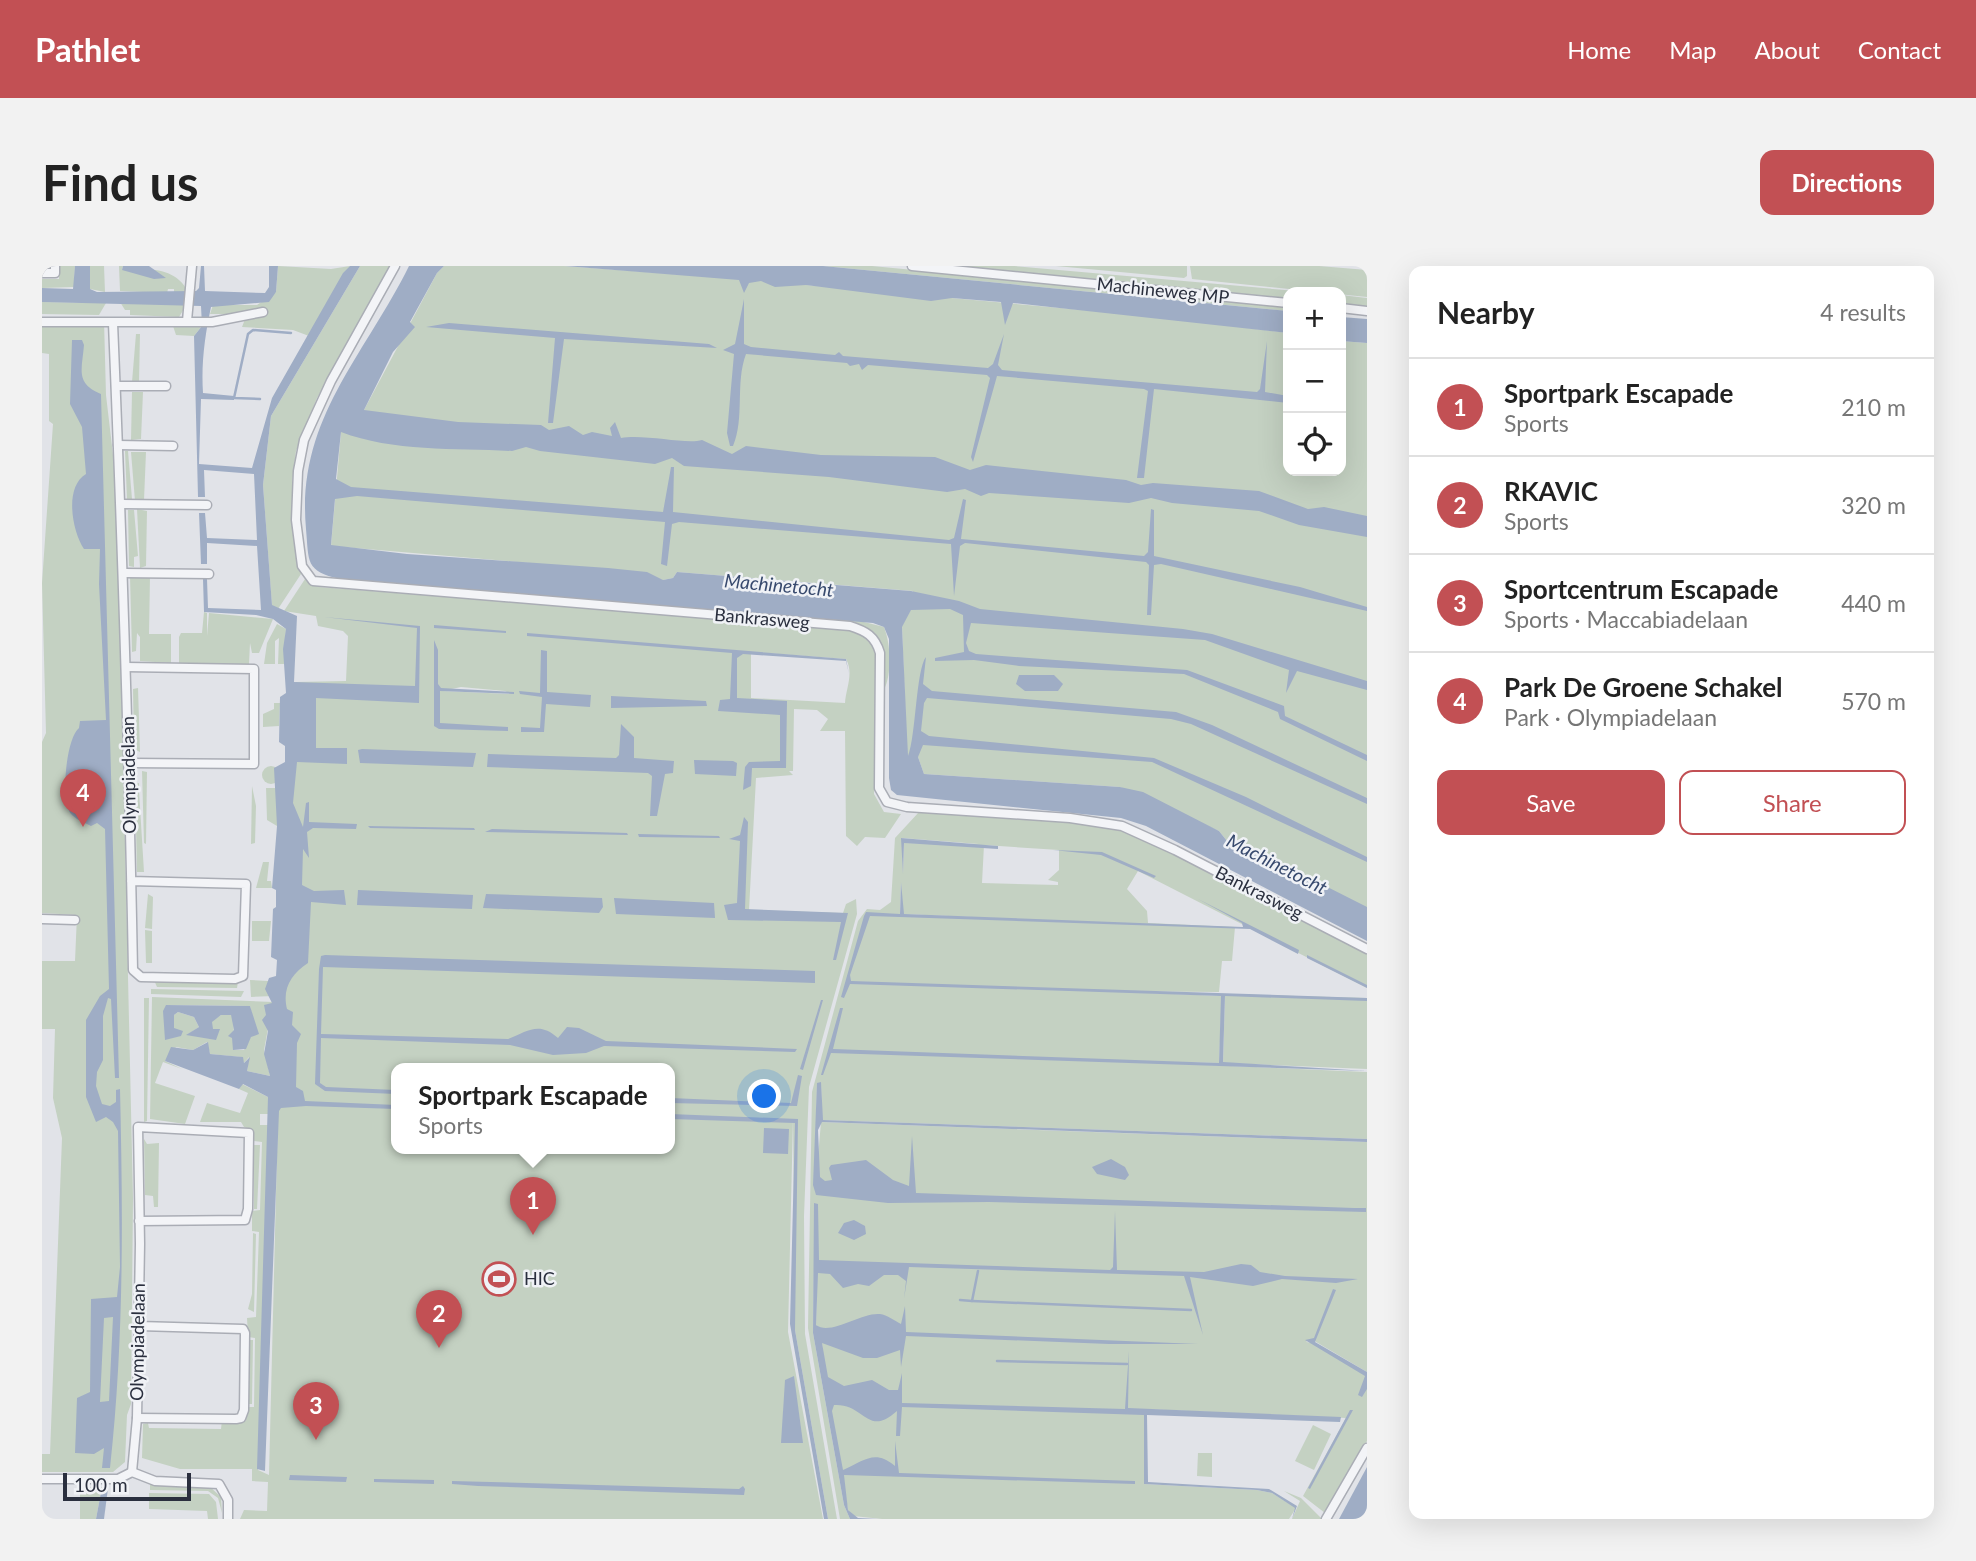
<!DOCTYPE html>
<meta charset="utf-8">
<style>
:root{--surface:#fff;--page:#f2f2f2;--text:#222;--muted:#767676;--line:#e0e0e0;--accent:#c25054}
body{margin:0;font-family:Lato,sans-serif;background:var(--page);color:var(--text)}
.controls{position:absolute;right:21px;top:21px;display:grid;overflow:hidden;border-radius:14px;box-shadow:0 7px 28px #0002}
.controls button{width:63px;height:63px;display:grid;place-items:center;padding:0;border:0;border-bottom:2px solid var(--line);background:var(--surface);color:var(--text);font:35px sans-serif}
.scale{position:absolute;left:21px;bottom:18px;width:128px;box-sizing:border-box;padding-left:7px;border:4px solid #2a2f3e;border-top:0;font-size:19px;line-height:24px;white-space:nowrap;color:#2a2f3e;-webkit-text-stroke:5px #f0f2f6;paint-order:stroke}
.you{position:absolute;left:723px;top:831px;width:24px;height:24px;margin:-18px;border:5px solid #fff;border-radius:50%;background:#1a73e8;box-shadow:0 0 0 10px #1a73e833}
.badge{display:grid;place-items:center;width:46px;height:46px;border-radius:50%;background:var(--accent);color:#fff;font-size:23px;font-weight:700}
.pin{position:absolute;translate:-50% -58px;filter:drop-shadow(0 2px 4px #0008)}
.pin::after{content:'';position:absolute;top:37px;width:24px;height:21px;background:inherit;clip-path:polygon(0 0,100% 0,50% 100%)}
.popup{position:absolute;left:349px;top:797px;width:284px;height:91px;box-sizing:border-box;display:grid;place-content:center;border-radius:14px;background:var(--surface);filter:drop-shadow(0 2px 5px #0005);font-size:23px;white-space:nowrap;color:var(--muted)}
.popup b{font-size:26px;color:var(--text)}
.popup::after{content:'';position:absolute;left:50%;top:100%;margin-left:-14px;border:14px solid transparent;border-top-color:var(--surface)}
.list{margin:0;padding:0;list-style:none}
h2{display:flex;justify-content:space-between;align-items:center;height:91px;margin:0;padding:0 28px;font-size:30px}
h2 small{font-size:23px;font-weight:400;color:var(--muted)}
.list li{display:grid;grid-template-columns:46px 1fr auto;gap:21px;align-items:center;box-sizing:border-box;height:98px;padding:0 28px;border-top:2px solid var(--line)}
.list b{display:block;font-size:26px;white-space:nowrap}
.list p{margin:0;font-size:23px;white-space:nowrap;color:var(--muted)}
.list em{font-size:23px;font-style:normal;color:var(--muted)}
.actions{display:flex;gap:14px;padding:21px 28px}
.actions a{flex:1;padding:16px 0;border:2px solid var(--accent);border-radius:14px;text-align:center;font-size:24px;color:var(--accent)}
.actions .main{background:var(--accent);color:#fff}
.icon{flex:none;width:38px;height:38px;fill:none;stroke:currentColor;stroke-width:2;stroke-linecap:round;stroke-linejoin:round}
.map{position:relative;flex:none;width:1325px;height:1253px;overflow:hidden;border-radius:14px}
header{display:flex;align-items:center;gap:42px;box-sizing:border-box;height:98px;padding:0 35px;background:var(--accent);color:#fff}
header strong{font-size:33px}
nav{display:flex;gap:38px;margin-inline-start:auto;font-size:24px}
.intro{display:flex;align-items:center;justify-content:space-between;box-sizing:border-box;height:168px;padding:0 42px}
h1{margin:0;font-size:49px}
.button{padding:18px 32px;border-radius:14px;background:var(--accent);color:#fff;font-size:24px;font-weight:700}
main{display:flex;gap:42px;padding:0 42px}
aside{flex:1;background:var(--surface);border-radius:14px;box-shadow:0 7px 28px #0002}
.map>svg:first-child{display:block}
.green{fill:#c4d1c2;fill-rule:evenodd}
.water{fill:#9fadc5;fill-rule:evenodd}
.lines{fill:none;stroke-linecap:round;stroke-linejoin:round}
.stream{stroke:#9fadc5;stroke-width:2.5}
.street-casing{stroke:#aaadb5;stroke-width:11}
.street{stroke:#f3f4f7;stroke-width:8}
.labels{text-anchor:middle;stroke-width:5;stroke-linejoin:round;paint-order:stroke}
.street-label{font-size:18px;fill:#2a2f3e;stroke:#f0f2f6}
.poi-label{font-size:18px;fill:#2a2f3e;stroke:#f0f2f6;text-anchor:start}
.water-label{font-size:19px;font-style:italic;fill:#384a6e;stroke:#f0f2f6}
</style>
<header>
<strong>Pathlet</strong>
<nav><a>Home</a><a>Map</a><a>About</a><a>Contact</a></nav>
</header>
<div class="intro"><h1>Find us</h1><a class="button">Directions</a></div>
<main>
<div class="map">
<svg width="1325" height="1253" viewBox="0 0 1325 1253">
<rect width="100%" height="100%" fill="#e1e3e8"/>
<g class="green">
<path d="M17 0H33L32 21 0 22V13H17Z"/>
<path d="M48 0H62L63 26 48 23Z"/>
<path d="M77 0H81L80 4C105 3 133 0 146 26H132V23H126L125 27 78 25Z"/>
<path d="M236 0 289 3 308 0 267 70 251 64 200 61 205 48H168L171 39H215L234 26Z"/>
<path d="M318 0H350L275 132 254 185 250 217 251 268 259 308 236 343 230 340 221 219 229 150Z"/>
<path d="M402 0H522L698 13 1108 50 1246 67V205H1299V75L1325 77V645L1185 575 1177 565 1078 521 882 508 876 491 865 490 860 360 869 343 871 325 635 306 631 312 621 314 487 297 289 280 299 166 322 144 395 7Z"/>
<path d="M781 0H830L1246 40V45Z"/>
<path d="M902 0H972L1266 26H1246V33Z"/>
<path d="M1014 0H1145V10L1142 12Z"/>
<path d="M1148 0H1277L1325 4V31L1150 13Z"/>
<path d="M1299 29 1325 32V41L1299 38Z"/>
<path d="M0 36 64 37 57 49 0 48Z"/>
<path d="M78 36 145 38 137 51 88 49V44H83Z"/>
<path d="M62 54 64 129 75 223 91 932 89 1138 85 1149 83 1196 71 1206H0V1188H8L20 872 11 832 13 763H0V695H33L35 649 0 647V476L4 467 0 317 11 158 7 155V88L0 87V55Z"/>
<path d="M131 60H160L152 70 134 69Z"/>
<path d="M94 68H98L97 116H90Z"/>
<path d="M90 126H101L99 173 89 174Z"/>
<path d="M83 185H86L90 233H85Z"/>
<path d="M89 186H104L102 234 93 235Z"/>
<path d="M95 243 105 245 104 300 98 302Z"/>
<path d="M86 244H92L96 290 92 291V301L87 300Z"/>
<path d="M88 310H108L107 368H129V397L98 395V371L95 367 94 385 90 386Z"/>
<path d="M263 313 277 321 797 361C818 366 829 370 836 392L832 528 842 546 859 548 843 572 823 571 815 580 804 570 803 465H778L786 453 775 444 752 443 751 505H747L751 509 714 512 707 644 801 647 804 638 814 633 815 648 767 821 762 950 763 1068 795 1253H786L753 1064 751 853 746 1066 781 1253H198L202 1244 225 1245 226 1216 210 1215V1203H138L100 1192 101 1158 106 1157 107 1162 179 1163 180 1154 204 1155 205 1141H212L213 1072 206 1071 205 1052 214 1051 217 966 210 965V945L218 944 220 876 212 875V865L202 861 199 856H158L165 837 198 847 206 827 197 823 200 818 226 831V848H218V859H226L216 1204 227 1209 236 847 254 416 304 415 306 370 301 365 276 360 274 350 242 345ZM683 384 804 393C812 407 804 422 803 437L709 432V388ZM419 421 463 425 469 428 400 425ZM354 803H628V883H354Z"/>
<path d="M162 346 165 347V370L167 347 231 353 217 387H210L208 377 207 398H137V371L139 367H160Z"/>
<path d="M766 350 814 354 842 361C849 379 850 408 842 424 839 346 830 367 766 350Z"/>
<path d="M235 358 244 363 242 398H236L237 372 233 375V398H222L225 377Z"/>
<path d="M96 422 98 486 92 483 91 423Z"/>
<path d="M232 437H238L237 460 221 461V448L232 443Z"/>
<circle cx="229" cy="509" r="9"/>
<path d="M100 505 105 506 104 578 102 577Z"/>
<path d="M97 517V525L102 606H95L93 518Z"/>
<path d="M210 520 214 540 213 577 209 578Z"/>
<path d="M224 522H235V560L225 554Z"/>
<path d="M877 546 1016 554 1068 560 1100 572 1325 686V722L1096 605 1085 623 1105 645 1106 657 1193 661 1190 695H1180L1177 726 1060 725 1180 730 1177 797 1073 795 1325 806V873L780 854 779 817H775L773 927 779 856 1325 876V1106L1269 1073 1264 1076 1271 1077 1325 1110V1175L1283 1247 1261 1230 1304 1152 1102 1143V1218L1215 1224 1230 1227 1254 1242 1247 1253H840L811 1250 806 1244C796 1184 782 1123 779 1063L774 1059 776 939 773 938 771 1067 802 1239 808 1253H798L766 1062 770 826 816 655 825 643 838 644 849 636 853 572ZM860 572 937 578 862 577 861 608ZM942 579 1017 584V604L1006 614 1016 616V619L940 617ZM859 616 861 648 1002 654 849 648H858Z"/>
<path d="M221 596H227L225 615H229L230 622H214Z"/>
<path d="M106 628 111 631 110 663 103 662Z"/>
<path d="M210 655H229L227 675H210Z"/>
<path d="M103 664 110 665V697H104Z"/>
<path d="M112 714 196 716 195 722 115 721Z"/>
<path d="M208 714 226 715 232 730 209 731Z"/>
<path d="M109 723 202 725 199 731 109 728Z"/>
<path d="M1183 728 1325 732V803L1181 797Z"/>
<path d="M110 731 231 736 222 784 228 810 205 805 207 791 202 797 199 791 168 788 165 776 151 784 134 781 123 795 140 803 121 796 113 817 153 830 143 858 108 853ZM125 739 208 740 213 762 202 784H191L192 754 189 749H179L170 755V763H177L145 769 157 761 152 751 136 746 132 749V762Z"/>
<path d="M102 732H107L105 855 102 856Z"/>
<path d="M102 873 105 878 117 877 116 941H112L111 930 103 929Z"/>
<path d="M212 879H218L215 943H212Z"/>
<path d="M211 967 214 968 212 1046 206 1043 210 1028Z"/>
<path d="M205 1074H211L210 1138H205Z"/>
<path d="M1271 1159 1289 1168 1272 1204 1253 1195Z"/>
<path d="M1156 1187H1170V1211L1155 1210Z"/>
<path d="M108 1218 167 1220 179 1231 180 1247 176 1232 166 1225 108 1224Z"/>
<path d="M38 1221H60L54 1253H38Z"/>
<path d="M1242 1225 1259 1232 1280 1253H1250L1258 1235Z"/>
<path d="M107 1227 167 1228 174 1236 176 1253H166L165 1245 107 1243Z"/>
</g>
<g class="water">
<path d="M33 0H48V23L55 26 154 25 157 22 159 0H162L163 25 223 27 227 21V0H236L234 26 227 36 169 41C163 69 159 97 161 127L192 130V134L159 133 157 198 210 202 230 132 301 7 308 0H318L229 150 221 219 230 339 255 350 252 416 373 420 375 362 282 351 378 360 377 437 274 432V482H305V498L255 496 251 537 261 561 264 537 267 536V556L315 558 314 563 271 562 265 566 267 592 261 583 260 619 272 625 302 624 304 639 269 636 266 697C249 708 240 723 245 743L251 746 250 759 259 768 255 777 254 821 261 825 263 835 354 839V843L264 840 239 842 237 845 223 1205 215 1203 226 831 201 818 197 823 123 795 129 781 151 784 166 776 168 788 201 791 202 797 208 791 205 805 228 810 222 788 226 765 220 754 224 749 222 739 230 737 223 723 227 712 234 710 235 694 229 691 231 643 234 641V624L230 622 235 560 232 502 243 496V480L237 476 238 431 244 427 241 383 244 363 231 353 214 349 162 346 161 313H165L166 342 219 344 215 280 165 277V298H159L157 247H163L165 272 215 274 212 208 162 204 163 231H156L152 70 160 60 159 40 0 36V22L31 23Z"/>
<path d="M81 0H107L124 12 112 13 80 4Z"/>
<path d="M367 0H402L395 7 368 56 373 61 351 86 322 144 416 156 499 159 507 164 527 160 541 169 550 166 570 170 568 162 573 156 579 172C604 168 645 179 660 174L690 188 704 180 779 189 893 191 928 204 944 199 1084 214 1099 219 1111 217 1217 225 1266 243 1282 241 1325 250V271L1257 259 1217 245 1130 237 1109 232 1087 237 947 227 939 230 923 223 905 226 787 211 642 200 630 192 613 198 498 185 484 181 470 185C415 182 351 186 299 166L294 213 309 221 621 246 629 201H632L631 246 907 274 912 272 921 233 924 234 919 273 1102 290 1106 286 1109 243 1112 244V290L1258 321 1325 341V345L1119 298 1112 299 1109 349H1105L1107 299 1104 296 923 277 918 280 912 330 909 278 637 256 630 258 625 300 619 298 623 256 315 230 293 233 289 279 365 288 566 302 605 306 621 314 631 312 635 306 869 325 917 335 938 343 1141 363 1170 368 1325 415V424L1255 405 1244 427 1247 404 1163 374 929 357 924 377 927 385 934 388 1145 404 1242 440 1243 450 1325 489V495L1238 453 1236 446 1142 408 977 400 932 394 893 395V392L922 386 921 349 908 343 869 344 860 361 866 490C874 470 874 403 884 391L881 418 890 425 1134 446 1170 459 1325 532V538L1149 458 1129 453 885 432 882 437 879 465 887 470 1112 492 1204 531 1325 591V596L1110 496 881 479 876 491 882 508 1078 521 1101 526 1177 565 1185 575 1196 576 1325 641V675L1104 560 1079 552 855 529 849 524 847 512V373L842 361 831 357 298 313C263 305 267 296 264 263 254 154 322 91 367 0Z"/>
<path d="M523 0H781L1246 45V67L971 37 963 59 959 36 910 32 889 35 764 19 733 21 719 15 707 17 702 27 697 14Z"/>
<path d="M702 33V78L709 81 793 89 797 86 801 90 946 102 951 98 962 68 956 99 960 104 1215 126 1218 123 1225 75 1223 126 1246 130V137L1112 123 1102 212H1095L1106 125 1102 123 955 110 931 196 929 191 948 112 945 109 826 99 820 104 817 98 808 100 805 97 704 88C693 117 703 152 691 180H688L685 167 692 88 681 84 693 78Z"/>
<path d="M1299 51 1325 53V77L1299 75Z"/>
<path d="M407 57 667 78 675 82 522 73 511 157H506L513 72 384 61Z"/>
<path d="M30 74H40L42 79C40 104 33 117 59 128L77 812H73L69 733 66 732 61 750V794L55 806 54 820 60 838 68 840 74 836V824L78 823C81 950 82 1076 68 1202H60L62 1182 52 1188 33 1187 35 1132 48 1126 49 1033 75 1031 78 1001 76 865 71 856 64 851 54 856 44 831V754L58 730 67 723 63 563 55 557 49 560C43 557 33 553 29 548 18 536 24 472 37 462L38 455 64 454 57 318 58 283H42C30 265 22 221 44 208L40 161 28 138ZM71 1051 67 1135 58 1136 62 1052Z"/>
<path d="M392 359 464 365V367L392 362Z"/>
<path d="M485 367 804 393 807 408 804 395 701 388 695 392V432L745 435 744 502H710L709 520 701 524 703 501 707 496 738 495V449L676 445 678 434 688 433 690 387 485 370Z"/>
<path d="M392 374 396 384V418L399 422 472 426V428L398 425V457L466 461V465L397 463 392 460Z"/>
<path d="M499 384 505 385V426L549 429 548 441 504 438 502 466H479V461L498 462 500 431 478 428 477 425 498 427Z"/>
<path d="M977 409H1012L1021 418 1016 425H983L974 418Z"/>
<path d="M569 430 664 435 665 440 569 442Z"/>
<path d="M579 458 592 471V492L632 495 631 507 623 508 615 550H608L610 510 606 507 445 501 446 488 574 492 577 489Z"/>
<path d="M320 483 434 487 431 501 318 497 316 484Z"/>
<path d="M652 494 691 495 695 497 694 510 653 508Z"/>
<path d="M702 551 706 556 703 643 806 647 794 694H791L799 656 686 654 682 639 695 637 698 575 687 573 698 569Z"/>
<path d="M326 560 432 562 433 564 328 562Z"/>
<path d="M450 563 585 567 586 569 443 566Z"/>
<path d="M596 568 677 570 678 572 597 571Z"/>
<path d="M859 572 956 580V583L862 577 861 608Z"/>
<path d="M1011 584 1060 586 1114 610 1112 612 1059 589Z"/>
<path d="M859 616 862 648 1201 661 1200 657 1156 633 1257 684 1256 688 1208 663 828 650 808 709 809 715 1325 732V735L1183 730 1181 796 1325 805 789 787 781 809H779L798 742H801L791 783 1177 797 1179 730 808 718 802 732 799 731 822 650 824 646 858 648Z"/>
<path d="M316 624 431 629 430 643 315 639Z"/>
<path d="M444 628 560 632 561 641 557 647 441 642Z"/>
<path d="M572 632 672 637 673 652 574 648Z"/>
<path d="M283 689 773 705V717L281 701 279 768 466 773C486 765 497 755 516 772L525 761 537 762 564 775 755 783 753 786 562 780 544 787 511 789 468 779 279 772 278 817 284 821 354 824V828L283 825 273 818 277 703 279 690Z"/>
<path d="M1265 689 1325 719V722L1265 692Z"/>
<path d="M779 734H781L761 804 758 803Z"/>
<path d="M124 739 208 740 217 768 209 771 204 783 191 784 190 772 186 770 192 764 189 749H179L170 756 171 763H178L174 774 144 769 157 761 152 751 136 746 132 749V762L141 765 139 770 123 774 121 745Z"/>
<path d="M756 809 760 810 755 840 628 837V832L749 837Z"/>
<path d="M779 816 781 854 1325 873V876L780 856 776 864 778 911 783 915 790 914 787 902 789 899 824 894 851 914 867 920 870 870 874 927 1312 942H1324V946L947 936 846 937 774 929 771 919 775 817Z"/>
<path d="M628 848 756 853 753 1064 786 1253H782L748 1058 753 857 628 853Z"/>
<path d="M722 862 747 863 746 888 721 887Z"/>
<path d="M1069 893 1083 901 1087 909 1083 914 1055 908 1050 901Z"/>
<path d="M772 937 776 938 777 994 1068 1004 1071 1001 1073 945 1075 1004 1162 1006 1199 998 1209 999 1218 1006 1243 1010 1316 1013 1294 1017 1240 1013 1211 1020 1148 1011 1161 1069 1142 1010 867 1001 862 1033 864 1015 856 1009H842L827 1020 816 1018 801 1022 788 1008 776 1007 774 1059C789 1070 819 1046 838 1048 845 1049 853 1055 859 1058L863 1040 864 1066 1156 1078H1067L864 1070 859 1101 858 1084 835 1092H821L780 1077 786 1111 802 1120 830 1114 847 1124H856L860 1107V1137L1083 1143 1087 1085 1086 1142 1299 1151 1298 1156 1105 1149 1106 1216 1227 1223 1255 1240 1250 1253 1253 1242 1230 1227 1215 1224 1102 1218V1149L860 1141 858 1170H854L855 1145C825 1172 823 1137 792 1139L790 1145 801 1204C823 1194 833 1183 853 1200V1175L857 1207 1093 1215V1218L802 1209 806 1244 816 1252 835 1253H808L802 1239 771 1067Z"/>
<path d="M812 954 823 960 824 968 812 974 796 967 802 957Z"/>
<path d="M1291 1023 1294 1024 1273 1076 1325 1106V1123L1320 1131 1316 1129 1323 1110 1263 1074 1272 1072Z"/>
<path d="M752 1110 761 1177H739L743 1114Z"/>
<path d="M1308 1144H1311L1268 1223 1266 1222Z"/>
<path d="M1325 1201V1246L1320 1253H1297Z"/>
<path d="M248 1209 305 1211 304 1216 247 1214Z"/>
<path d="M332 1213 392 1214V1218L332 1216Z"/>
<path d="M410 1215 697 1223 701 1220 703 1223 702 1229 436 1220 410 1218Z"/>
<path d="M60 1221 66 1222 62 1253H54Z"/>
</g>
<g class="lines">
<g class="stream">
<path d="M218 133 192 132 206 68 211 64 249 67"/>
<path d="M918 1034 930 1035 936 1005"/>
<path d="M930 1035 1149 1044"/>
<path d="M955 1095 1085 1098"/>
</g>
<defs>
<g id="street">
<path d="M353 0 289 115 262 174 256 205 254 254 260 300 271 315 808 360C824 365 833 370 838 387L837 522 845 536 865 541 1028 552 1080 560 1133 584 1325 683"/>
<path d="M870 0 1246 37"/>
<path d="M0 7H13V0"/>
<path d="M1299 42 1325 45"/>
<path d="M145 55 150 0"/>
<path d="M0 56H170L221 46"/>
<path d="M71 57C80 273 87 488 91 704L99 711 193 713 201 710 204 618 89 615"/>
<path d="M74 120H124"/>
<path d="M76 179 131 180"/>
<path d="M80 238 165 239"/>
<path d="M83 307 167 308"/>
<path d="M84 401 212 403V498L88 497"/>
<path d="M0 653 33 654"/>
<path d="M95 1152 194 1153 199 1152 202 1144 203 1067 201 1063 97 1060"/>
<path d="M90 1206 95 1152 98 978 96 861 207 867 206 943 203 954 97 955"/>
<path d="M90 1206 113 1215 177 1218 186 1234V1253"/>
<path d="M0 1213H76L90 1206"/>
<path d="M1284 1253 1325 1182"/>
</g>
</defs>
<use href="#street" class="street-casing"/>
<use href="#street" class="street"/>
</g>
<defs>
<symbol id="stadium-ring" viewBox="-11 -11 22 22"><circle r="9.5" fill="#f0f2f6" stroke="#c25054" stroke-width="1.5"/><path d="M0-5a6.5 5 0 1 0 0 10a6.5 5 0 1 0 0-10ZM-3.5-1.8h7v3.6h-7Z" fill="#c25054"/></symbol>
</defs>
<g fill-rule="evenodd">
<use href="#stadium-ring" x="438" y="994" width="38" height="38"/>
</g>
<g class="labels">
<g class="street-label">
<text transform="translate(1121 25) rotate(6)" y="6">Machineweg MP</text>
<text transform="translate(720 353) rotate(5)" y="6">Bankrasweg</text>
<text transform="translate(87 509) rotate(-91)" y="6">Olympiadelaan</text>
<text transform="translate(1217 627) rotate(27)" y="6">Bankrasweg</text>
<text transform="translate(96 1076) rotate(-89)" y="6">Olympiadelaan</text>
</g>
<g class="poi-label">
<text x="482" y="1019">HIC</text>
</g>
<g class="water-label">
<text transform="translate(737 319) rotate(5)" y="7">Machinetocht</text>
<text transform="translate(1235 598) rotate(27)" y="7">Machinetocht</text>
</g>
</g>
</svg>
<div class="controls">
<button>+</button>
<button>−</button>
<button><svg class="icon" aria-label="locate" viewBox="0 0 24 24"><circle cx="12" cy="12" r="6"/><path d="M12 2v4M12 18v4M2 12h4M18 12h4"/></svg></button>
</div>
<div class="scale">100 m</div>
<div class="you"></div>
<div class="pin badge" style="left:491px;top:969px">1</div>
<div class="popup"><b>Sportpark Escapade</b>Sports</div>
<div class="pin badge" style="left:397px;top:1082px">2</div>
<div class="pin badge" style="left:274px;top:1174px">3</div>
<div class="pin badge" style="left:41px;top:561px">4</div>
</div>
<aside>
<h2>Nearby<small>4 results</small></h2>
<ul class="list">
<li><span class="badge">1</span><div><b>Sportpark Escapade</b><p>Sports</p></div><em>210 m</em></li>
<li><span class="badge">2</span><div><b>RKAVIC</b><p>Sports</p></div><em>320 m</em></li>
<li><span class="badge">3</span><div><b>Sportcentrum Escapade</b><p>Sports · Maccabiadelaan</p></div><em>440 m</em></li>
<li><span class="badge">4</span><div><b>Park De Groene Schakel</b><p>Park · Olympiadelaan</p></div><em>570 m</em></li>
</ul>
<div class="actions"><a class="main">Save</a><a>Share</a></div>
</aside>
</main>
